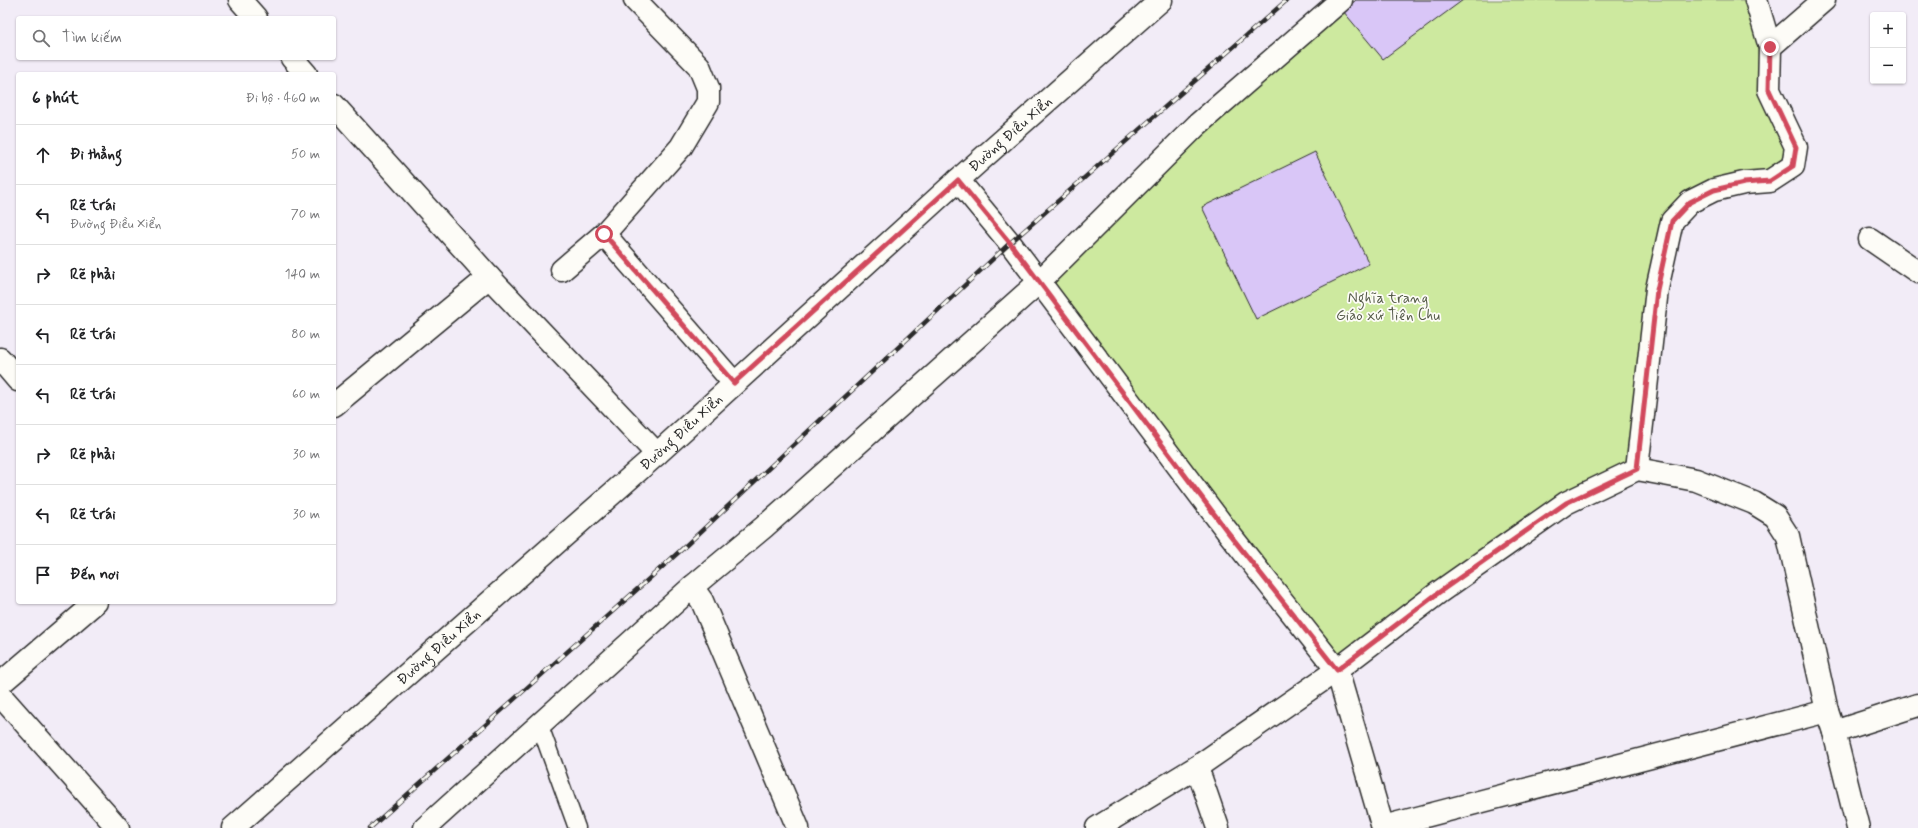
<!DOCTYPE html>
<html lang="vi">
<meta charset="utf-8">
<style>
:root{--surface:#fff;--page:#f6f6f6;--text:#202124;--muted:#757577;--line:#e0e0e0}
body{margin:0;font-family:Mynerve,sans-serif;background:var(--page);color:var(--text)}
.controls{position:absolute;right:12px;top:12px;display:grid;overflow:hidden;border-radius:4px;box-shadow:0 1px 3px #0004}
.controls button{width:36px;height:36px;display:grid;place-items:center;padding:0;border:0;border-bottom:1px solid var(--line);background:var(--surface);color:var(--text);font:20px sans-serif}
.stop{position:absolute;width:12px;height:12px;margin:-9px;border:3px solid #d1495b;border-radius:50%;background:#fff}
.stop.end{background:#d1495b;border-color:#fff;box-shadow:0 1px 4px #0008}
.list{margin:0;padding:0;list-style:none}
h2{display:flex;justify-content:space-between;align-items:center;height:52px;margin:0;padding:0 16px;font-size:17px}
h2 small{font-size:13px;font-weight:400;color:var(--muted)}
.list li{display:grid;grid-template-columns:26px 1fr auto;gap:12px;align-items:center;box-sizing:border-box;height:60px;padding:0 16px;border-top:1px solid var(--line)}
.list b{display:block;font-size:15px;white-space:nowrap}
.list p{margin:0;font-size:13px;white-space:nowrap;color:var(--muted)}
.list em{font-size:13px;font-style:normal;color:var(--muted)}
.icon{flex:none;width:22px;height:22px;fill:none;stroke:currentColor;stroke-width:2;stroke-linecap:round;stroke-linejoin:round}
.map{position:relative;flex:none;width:1918px;height:828px;overflow:hidden}
.search{position:absolute;background:var(--surface);box-shadow:0 1px 3px #0004;left:16px;top:16px;width:320px;height:44px;display:flex;align-items:center;gap:10px;box-sizing:border-box;padding:0 14px;border-radius:4px;color:var(--muted);font-size:15px}
.panel{position:absolute;background:var(--surface);box-shadow:0 1px 3px #0004;left:16px;top:72px;width:320px;height:532px;border-radius:4px}
.map>svg:first-child{display:block}
.green{fill:#cde99f;stroke:#7c8a65}
.building{fill:#d9c6f7;stroke:#2b2b2b}
.lines{fill:none;stroke-linecap:round;stroke-linejoin:round}
.lane-casing{stroke:#2b2b2b;stroke-width:19}
.street-casing{stroke:#2b2b2b;stroke-width:25}
.secondary-casing{stroke:#2b2b2b;stroke-width:25}
.lane{stroke:#fdfcf7;stroke-width:16}
.street{stroke:#fdfcf7;stroke-width:22}
.secondary{stroke:#fdfcf7;stroke-width:22}
.rail-casing{stroke:#2b2b2b;stroke-width:4.5}
.rail{stroke:#fdfcf7;stroke-width:3;stroke-dasharray:9;stroke-linecap:butt}
.route{stroke:#d1495b;stroke-width:5}
.labels{text-anchor:middle;stroke-width:3.5;stroke-linejoin:round;paint-order:stroke}
.street-label{font-size:15px;fill:#2b2b2b;stroke:#fdfcf7}
.park-label{font-size:15px;fill:#545a48;stroke:#fdfcf7}
</style>
<div class="map">
<svg width="1918" height="828" viewBox="0 0 1918 828">
<rect width="100%" height="100%" fill="#f2ecf7"/>
<filter id="ink" filterUnits="userSpaceOnUse"><feTurbulence type="fractalNoise" baseFrequency=".025" numOctaves="2"/><feDisplacementMap in="SourceGraphic" scale="8" xChannelSelector="R" yChannelSelector="G"/><feConvolveMatrix kernelMatrix="1 2 1 2 8 2 1 2 1" color-interpolation-filters="sRGB"/></filter>
<g filter="url(#ink)">
<path class="green" d="M1356 0H1745L1759 47 1785 149 1783 161 1766 172 1686 193 1627 463 1560 494 1429 586 1339 655 1232 521 1053 282 1205 132Z"/>
<g class="building">
<path d="M1356 0H1463L1383 59 1343 11Z"/>
<path d="M1315 152 1369 264 1256 319 1202 207Z"/>
</g>
<g class="lines">
<defs>
<path id="lane" d="M540 726 577 828"/>
<g id="street">
<path d="M240 0 256 18"/>
<path d="M1756 0 1770 47"/>
<path d="M292 58 306 74"/>
<path d="M334 105 489 277 657 454"/>
<path d="M958 180 1010 243 1227 531 1337 670 1383 828"/>
<path d="M604 234 734 383"/>
<path d="M1870 239 1918 272"/>
<path d="M562 270 604 234 681 147 708 102V88L699 66 635 0"/>
<path d="M0 359 18 380"/>
<path d="M334 405 489 277"/>
<path d="M1637 469 1657 289 1672 221 1690 202 1714 190 1744 183 1770 181 1793 166 1796 147 1769 90 1770 47 1824 0"/>
<path d="M692 587 764 527 1039 282 1197 125 1341 0"/>
<path d="M0 684 96 602"/>
<path d="M0 695 118 828"/>
<path d="M1834 732 1918 705"/>
<path d="M1197 767 1218 828"/>
<path d="M1383 827 1827 711"/>
<path d="M425 828 692 587 702 601 798 828"/>
<path d="M1097 828 1197 767 1337 670 1438 593 1566 503 1637 469 1696 480 1754 503 1775 516 1788 536 1827 711 1834 732 1858 828"/>
</g>
<g id="secondary">
<path id="s1" d="M233 828 657 454 958 180 1161 0"/>
</g>
</defs>
<use href="#lane" class="lane-casing"/>
<use href="#street" class="street-casing"/>
<use href="#secondary" class="secondary-casing"/>
<use href="#lane" class="lane"/>
<use href="#street" class="street"/>
<use href="#secondary" class="secondary"/>
<defs>
<path id="rail" d="M370 828 680 551 1010 243 1287 0"/>
</defs>
<use href="#rail" class="rail-casing"/>
<use href="#rail" class="rail"/>
</g>
</g>
<g class="lines" filter="url(#ink)">
<path class="route" d="M604 234 734 383 958 180 1010 243 1227 531 1337 670 1438 593 1566 503 1637 469 1657 290 1672 221 1690 202 1714 190 1744 183 1770 181 1793 166 1796 147 1769 90 1770 47"/>
</g>
<g class="labels">
<g class="street-label">
<text dy="5" stroke="none"><textPath href="#s1" startOffset="1042">Đường Điều Xiển</textPath></text>
<text dy="5" stroke="none"><textPath href="#s1" startOffset="598">Đường Điều Xiển</textPath></text>
<text dy="5" stroke="none"><textPath href="#s1" startOffset="274">Đường Điều Xiển</textPath></text>
</g>
<g class="park-label">
<text x="1388" y="303">Nghĩa trang<tspan x="1388" dy="17">Giáo xứ Tiên Chu</tspan></text>
</g>
</g>
</svg>
<div class="controls">
<button>+</button>
<button>−</button>
</div>
<div class="stop" style="left:604px;top:234px"></div>
<div class="stop end" style="left:1770px;top:47px"></div>
<div class="search"><svg class="icon" aria-label="search" viewBox="0 0 24 24"><circle cx="10" cy="10" r="6"/><path d="M15 15l6 6"/></svg>Tìm kiếm</div>
<section class="panel">
<h2>6 phút<small>Đi bộ · 460 m</small></h2>
<ul class="list">
<li><svg class="icon" aria-label="ahead" viewBox="0 0 24 24"><path d="M12 20V5M6 11l6-6 6 6"/></svg><div><b>Đi thẳng</b></div><em>50 m</em></li>
<li><svg class="icon" aria-label="left" viewBox="0 0 24 24"><path d="M17 20v-9H6M10 6l-5 5 5 5"/></svg><div><b>Rẽ trái</b><p>Đường Điều Xiển</p></div><em>70 m</em></li>
<li><svg class="icon" aria-label="right" viewBox="0 0 24 24"><path d="M7 20v-9h11M14 6l5 5-5 5"/></svg><div><b>Rẽ phải</b></div><em>140 m</em></li>
<li><svg class="icon" aria-label="left" viewBox="0 0 24 24"><path d="M17 20v-9H6M10 6l-5 5 5 5"/></svg><div><b>Rẽ trái</b></div><em>80 m</em></li>
<li><svg class="icon" aria-label="left" viewBox="0 0 24 24"><path d="M17 20v-9H6M10 6l-5 5 5 5"/></svg><div><b>Rẽ trái</b></div><em>60 m</em></li>
<li><svg class="icon" aria-label="right" viewBox="0 0 24 24"><path d="M7 20v-9h11M14 6l5 5-5 5"/></svg><div><b>Rẽ phải</b></div><em>30 m</em></li>
<li><svg class="icon" aria-label="left" viewBox="0 0 24 24"><path d="M17 20v-9H6M10 6l-5 5 5 5"/></svg><div><b>Rẽ trái</b></div><em>30 m</em></li>
<li><svg class="icon" aria-label="arrive" viewBox="0 0 24 24"><path d="M6 21V4h12l-3 4 3 4H6"/></svg><div><b>Đến nơi</b></div></li>
</ul>
</section>
</div>
